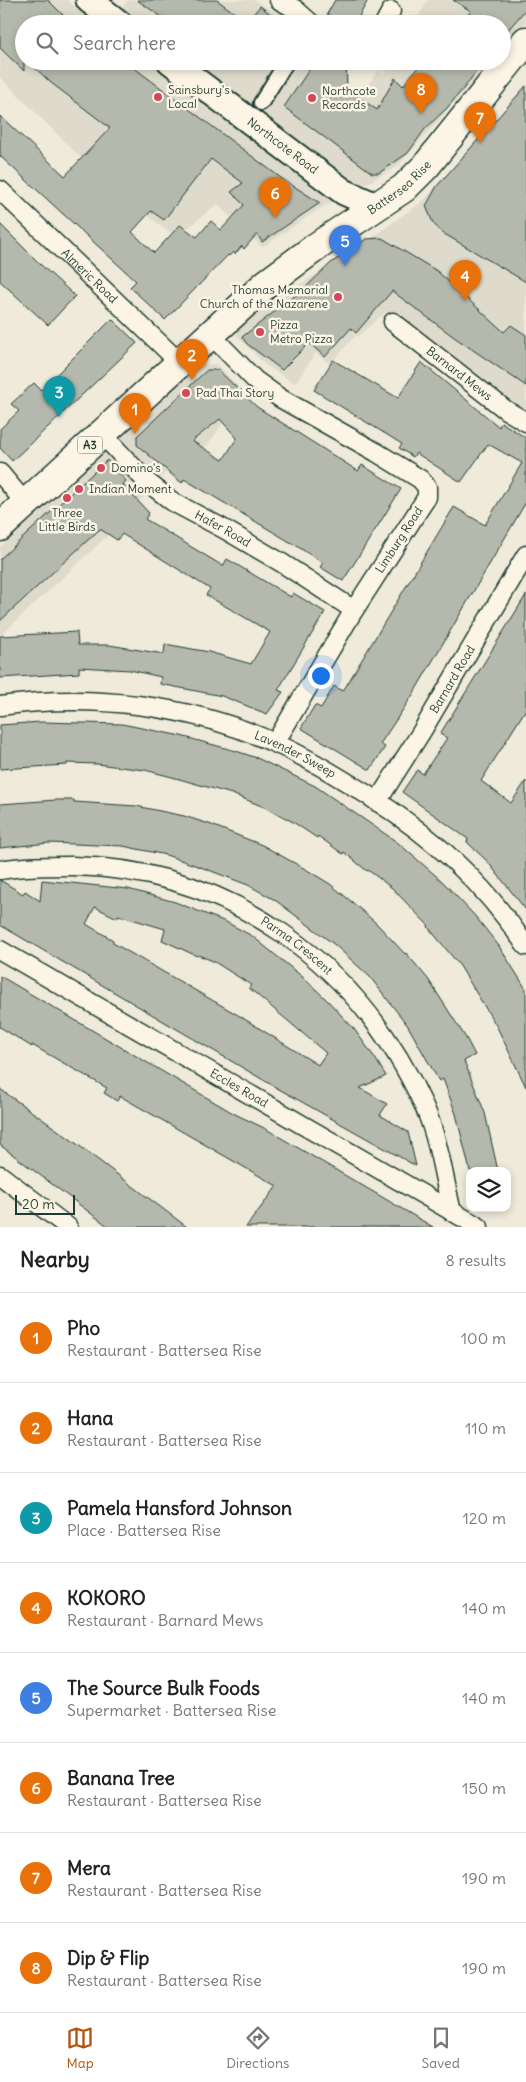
<!DOCTYPE html>
<meta charset="utf-8">
<style>
:root{--surface:#fff;--page:#f6f6f6;--text:#222;--muted:#767676;--line:#e0e0e0;--accent:#b45309}
body{margin:0;font-family:Delius,sans-serif;background:var(--page);color:var(--text)}
.controls{position:absolute;right:15px;bottom:15px;display:grid;overflow:hidden;border-radius:10px;box-shadow:0 2px 8px #0003}
.controls button{width:45px;height:45px;display:grid;place-items:center;padding:0;border:0;border-bottom:1px solid var(--line);background:var(--surface);color:var(--text);font:25px sans-serif}
.scale{position:absolute;left:15px;bottom:12px;width:60px;box-sizing:border-box;padding-left:5px;border:2px solid #1f3d34;border-top:0;font-size:14px;line-height:18px;white-space:nowrap;color:#1f3d34;-webkit-text-stroke:4px #fcf5e5;paint-order:stroke}
.you{position:absolute;left:320px;top:675px;width:18px;height:18px;margin:-12px;border:4px solid #fff;border-radius:50%;background:#1a73e8;box-shadow:0 0 0 8px #1a73e833}
.badge{display:grid;place-items:center;width:32px;height:32px;border-radius:50%;background:var(--accent);color:#fff;font-size:16px;font-weight:700}
.pin{position:absolute;translate:-50% -41px;filter:drop-shadow(0 1px 2px #0008)}
.pin::after{content:'';position:absolute;top:26px;width:18px;height:15px;background:inherit;clip-path:polygon(0 0,100% 0,50% 100%)}
.list{margin:0;padding:0;list-style:none}
h2{display:flex;justify-content:space-between;align-items:center;height:65px;margin:0;padding:0 20px;font-size:21px}
h2 small{font-size:16px;font-weight:400;color:var(--muted)}
.list li{display:grid;grid-template-columns:32px 1fr auto;gap:15px;align-items:center;box-sizing:border-box;height:90px;padding:0 20px;border-top:1px solid var(--line)}
.list b{display:block;font-size:19px;white-space:nowrap}
.list p{margin:0;font-size:16px;white-space:nowrap;color:var(--muted)}
.list em{font-size:16px;font-style:normal;color:var(--muted)}
.icon{flex:none;width:28px;height:28px;fill:none;stroke:currentColor;stroke-width:2;stroke-linecap:round;stroke-linejoin:round}
.map{position:relative;flex:none;width:526px;height:1227px;overflow:hidden}
.search{position:absolute;background:var(--surface);box-shadow:0 2px 8px #0003;left:15px;right:15px;top:15px;height:55px;display:flex;align-items:center;gap:12px;box-sizing:border-box;padding:0 18px;border-radius:28px;color:var(--muted);font-size:19px}
.sheet{height:785px;background:var(--surface)}
nav{display:flex;justify-content:space-around;align-items:center;box-sizing:border-box;height:70px;border-top:1px solid var(--line);background:var(--surface);font-size:14px;color:var(--muted)}
nav a{display:grid;justify-items:center;gap:2px}
nav .on{color:var(--accent)}
.map>svg:first-child{display:block}
.built{fill:#dedbcc}
.building{fill:#b5b9ad;stroke:#1f3d34;fill-rule:evenodd}
.lines{fill:none;stroke-linecap:round;stroke-linejoin:round}
.pedestrian-casing{stroke:#1f3d34;stroke-width:18}
.minor-casing{stroke:#1f3d34;stroke-width:21}
.secondary-casing{stroke:#1f3d34;stroke-width:29}
.trunk-casing{stroke:#1f3d34;stroke-width:31}
.pedestrian{stroke:#fcf5e5;stroke-width:14}
.minor{stroke:#fcf5e5;stroke-width:18}
.secondary{stroke:#fcf5e5;stroke-width:25}
.trunk{stroke:#fcf5e5;stroke-width:28}
.poi-dot{fill:#d1495b;stroke:#fcf5e5;stroke-width:2}
.labels{text-anchor:middle;stroke-width:5;stroke-linejoin:round;paint-order:stroke}
.shield{fill:#fcf5e5;stroke:#617469;stroke-width:1}
.shield-label{font-size:11px;font-weight:bold;fill:#1f3d34}
.poi-label{font-size:12px;fill:#1f3d34;stroke:#fcf5e5;text-anchor:start}
.street-label{font-size:12px;fill:#1f3d34;stroke:#fcf5e5}
</style>
<div class="map">
<svg width="526" height="1227" viewBox="0 0 526 1227">
<rect width="100%" height="100%" fill="#efeada"/>
<filter id="ink" filterUnits="userSpaceOnUse"><feTurbulence type="fractalNoise" baseFrequency=".02" numOctaves="2"/><feDisplacementMap in="SourceGraphic" scale="10" xChannelSelector="R" yChannelSelector="G"/><feConvolveMatrix kernelMatrix="1 2 1 2 8 2 1 2 1" color-interpolation-filters="sRGB"/></filter>
<g filter="url(#ink)">
<g class="built">
<path d="M0 0H67L95 24H24V61H348V81L345 86 360 95 378 71 384 74 392 61H491L397 167 318 210 262 247 217 204 178 236 164 229 80 157 0 77Z"/>
<path d="M128 0H254L294 24H111Z"/>
<path d="M428 0H526V21L502 48V24H414Z"/>
<path d="M526 84V410L387 311 358 336 356 335 330 364 316 353 295 383 265 365 234 332 266 307 363 244 423 201Z"/>
<path d="M199 364H217L244 394 180 483 166 472 141 499 133 512 0 636V547L96 459 136 418Z"/>
</g>
<g class="building">
<path d="M0 0H48L72 24H24V71L0 48Z"/>
<path d="M137 0H217L247 22 260 6 284 24H172Z"/>
<path d="M335 0H368L355 24H345L327 14Z"/>
<path d="M453 0H526V9L502 37V24H460L471 11Z"/>
<path d="M28 61H125L281 178 320 203 262 242 257 234 244 249 242 246 235 254 233 252 229 256 228 255 165 320 130 287 136 281 0 156V116L65 176 110 128 50 82ZM211 159 243 183 231 192 244 205 221 230 211 221 197 237 180 225 154 253 132 232 151 211 164 220Z"/>
<path d="M315 61H346L347 89 377 110 395 78 403 86 423 61H483L468 83 447 108 425 129 408 153 379 173H372L284 107Z"/>
<path d="M526 86V282L441 232 433 223 426 206 437 186Z"/>
<path d="M0 224 41 265 75 296 48 325 0 281Z"/>
<path d="M382 238 437 271 504 332 511 325 526 335V386L454 337 392 291 356 333 351 328 325 357 309 343 282 370 247 344 242 337 305 288 331 263 366 239Z"/>
<path d="M112 319 137 343 12 461 0 448V429L19 411 11 404 34 383 41 390Z"/>
<path d="M333 360 398 398 421 362 499 427 501 422 526 438V502L412 696 380 744 385 747 370 770 301 728 315 705 321 708 334 686 343 691 454 507 485 525 522 463 488 444 461 482 416 453 413 457 399 448 402 444 314 390Z"/>
<path d="M207 370H218L257 407 358 471 362 465 401 489 343 581 320 567 323 563 295 545 184 479 182 483 137 445V436ZM220 419 237 438 223 460 192 441Z"/>
<path d="M107 460 126 481 122 484 149 513 145 519 223 566 227 559 291 597 293 593 325 612 278 690 283 692 267 714 222 696 160 684 161 677 130 670 79 667V673L0 678V636L77 632 78 645H109L164 654 165 644 209 652 251 664 270 632 206 595 210 589 122 534 117 540 100 529 0 621V559Z"/>
<path d="M526 595V709L481 781 511 803 526 781V910L487 861 467 842 468 839 402 792 417 770 423 774 447 738 440 734Z"/>
<path d="M41 722 122 724 181 736 236 751 257 758 315 786 397 842 442 881 475 916 499 946 526 989V1087L497 1027 460 966 428 927 429 926 392 888 368 870 367 871 344 852 343 854 318 836 317 838 293 822 269 809 232 794 172 777 145 770 97 764 67 763V765L0 769V725Z"/>
<path d="M56 800H74V802L136 806 184 816 209 824 262 845 307 870 330 884 352 902 377 924 405 954 406 953 428 979 466 1038 475 1055 464 1061 485 1113 498 1171H470L456 1114 443 1079 439 1081 408 1026 370 977 335 945 275 900 248 885 206 869 166 855 123 846 49 843 0 848V804Z"/>
<path d="M0 880 23 894 25 891 40 901 42 880 128 889 175 902 226 922 252 936 305 979 328 1001 354 1029 375 1058 386 1076 360 1088 387 1104 380 1115 408 1132 416 1166 277 1088 0 925ZM95 907 117 918 118 915 165 929 162 940 197 956 198 955 213 961 251 985 249 988 326 1053 318 1065 238 1015 113 943V940L86 924Z"/>
<path d="M0 976 233 1113 266 1129 433 1227H246L277 1186 120 1096 117 1101 104 1093 107 1088 32 1045V1047L0 1027Z"/>
<path d="M0 1089 73 1141 187 1227H109L0 1145Z"/>
</g>
<g class="lines">
<defs>
<path id="pedestrian" d="M261 103 287 61"/>
<g id="minor">
<path d="M279 0 295 9 312 24"/>
<path d="M384 24 391 11"/>
<path id="s1" d="M0 190 179 362"/>
<path id="s2" d="M393 322 506 410 526 422"/>
<path d="M210 334 255 380 280 398 376 452 420 479 427 487V497L354 610 275 743"/>
<path id="s3" d="M102 434 146 481 173 502 224 529 282 563 354 610"/>
<path d="M0 473 26 504"/>
<path id="s4" d="M0 706C92 693 192 705 277 744 308 758 337 776 366 794 432 836 483 881 526 946"/>
<path id="s5" d="M377 802 422 731 526 555"/>
<path id="s6" d="M0 870C24 866 47 866 72 866 230 869 359 963 424 1106 439 1140 443 1175 452 1212"/>
<path id="s7" d="M0 950 479 1227"/>
<path d="M0 1175 68 1227"/>
</g>
<g id="secondary">
<path d="M89 0 120 24"/>
<path id="s8" d="M170 61 344 192 376 206"/>
</g>
<g id="trunk">
<path id="s9" d="M0 527 266 284 316 247 404 188 426 166 526 41"/>
</g>
</defs>
<use href="#pedestrian" class="pedestrian-casing"/>
<use href="#minor" class="minor-casing"/>
<use href="#secondary" class="secondary-casing"/>
<use href="#trunk" class="trunk-casing"/>
<use href="#pedestrian" class="pedestrian"/>
<use href="#minor" class="minor"/>
<use href="#secondary" class="secondary"/>
<use href="#trunk" class="trunk"/>
</g>
</g>
<g class="poi-dot">
<circle cx="158" cy="97" r="5"/>
<circle cx="312" cy="98" r="5"/>
<circle cx="338" cy="297" r="5"/>
<circle cx="260" cy="332" r="5"/>
<circle cx="186" cy="393" r="5"/>
<circle cx="101" cy="468" r="5"/>
<circle cx="79" cy="489" r="5"/>
<circle cx="67" cy="498" r="5"/>
</g>
<g class="labels">
<rect class="shield" x="77.5" y="436.5" width="25" height="17" rx="4"/>
<g class="shield-label">
<text x="90" y="449">A3</text>
</g>
<g class="poi-label">
<text x="168" y="94">Sainsbury's<tspan x="168" dy="14">Local</tspan></text>
<text x="322" y="95">Northcote<tspan x="322" dy="14">Records</tspan></text>
<text x="328" y="294" text-anchor="end">Thomas Memorial<tspan x="328" dy="14">Church of the Nazarene</tspan></text>
<text x="270" y="329">Pizza<tspan x="270" dy="14">Metro Pizza</tspan></text>
<text x="196" y="397">Pad Thai Story</text>
<text x="111" y="472">Domino's</text>
<text x="89" y="493">Indian Moment</text>
<text x="67" y="517" text-anchor="middle">Three<tspan x="67" dy="14">Little Birds</tspan></text>
</g>
<g class="street-label">
<text dy="4" stroke="none"><textPath href="#s8" startOffset="141">Northcote Road</textPath></text>
<text dy="4" stroke="none"><textPath href="#s9" startOffset="525">Battersea Rise</textPath></text>
<text dy="4" stroke="none"><textPath href="#s1" startOffset="124">Almeric Road</textPath></text>
<text dy="4" stroke="none"><textPath href="#s2" startOffset="84">Barnard Mews</textPath></text>
<text dy="4" stroke="none"><textPath href="#s3" startOffset="155">Hafer Road</textPath></text>
<text transform="translate(399 540) rotate(-57)" y="4">Limburg Road</text>
<text dy="4" stroke="none"><textPath href="#s5" startOffset="144">Barnard Road</textPath></text>
<text dy="4" stroke="none"><textPath href="#s4" startOffset="304">Lavender Sweep</textPath></text>
<text dy="4" stroke="none"><textPath href="#s6" startOffset="315">Parma Crescent</textPath></text>
<text dy="4" stroke="none"><textPath href="#s7" startOffset="276">Eccles Road</textPath></text>
</g>
</g>
</svg>
<div class="controls">
<button><svg class="icon" aria-label="layers" viewBox="0 0 24 24"><path d="M12 4l9 5-9 5-9-5zM3 14l9 5 9-5"/></svg></button>
</div>
<div class="scale">20 m</div>
<div class="you"></div>
<div class="pin badge" style="left:135px;top:434px;background:#e8710a">1</div>
<div class="pin badge" style="left:192px;top:380px;background:#e8710a">2</div>
<div class="pin badge" style="left:59px;top:417px;background:#0f9aa8">3</div>
<div class="pin badge" style="left:465px;top:301px;background:#e8710a">4</div>
<div class="pin badge" style="left:345px;top:266px;background:#3f7fe0">5</div>
<div class="pin badge" style="left:275px;top:218px;background:#e8710a">6</div>
<div class="pin badge" style="left:480px;top:143px;background:#e8710a">7</div>
<div class="pin badge" style="left:421px;top:114px;background:#e8710a">8</div>
<div class="search"><svg class="icon" aria-label="search" viewBox="0 0 24 24"><circle cx="10" cy="10" r="6"/><path d="M15 15l6 6"/></svg>Search here</div>
</div>
<section class="sheet">
<h2>Nearby<small>8 results</small></h2>
<ul class="list">
<li><span class="badge" style="background:#e8710a">1</span><div><b>Pho</b><p>Restaurant · Battersea Rise</p></div><em>100 m</em></li>
<li><span class="badge" style="background:#e8710a">2</span><div><b>Hana</b><p>Restaurant · Battersea Rise</p></div><em>110 m</em></li>
<li><span class="badge" style="background:#0f9aa8">3</span><div><b>Pamela Hansford Johnson</b><p>Place · Battersea Rise</p></div><em>120 m</em></li>
<li><span class="badge" style="background:#e8710a">4</span><div><b>KOKORO</b><p>Restaurant · Barnard Mews</p></div><em>140 m</em></li>
<li><span class="badge" style="background:#3f7fe0">5</span><div><b>The Source Bulk Foods</b><p>Supermarket · Battersea Rise</p></div><em>140 m</em></li>
<li><span class="badge" style="background:#e8710a">6</span><div><b>Banana Tree</b><p>Restaurant · Battersea Rise</p></div><em>150 m</em></li>
<li><span class="badge" style="background:#e8710a">7</span><div><b>Mera</b><p>Restaurant · Battersea Rise</p></div><em>190 m</em></li>
<li><span class="badge" style="background:#e8710a">8</span><div><b>Dip &amp; Flip</b><p>Restaurant · Battersea Rise</p></div><em>190 m</em></li>
</ul>
</section>
<nav>
<a class="on"><svg class="icon" aria-label="map" viewBox="0 0 24 24"><path d="M3 6l6-2 6 2 6-2v14l-6 2-6-2-6 2zM9 4v14M15 6v14"/></svg>Map</a>
<a><svg class="icon" aria-label="directions" viewBox="0 0 24 24"><path d="M12 3l9 9-9 9-9-9zM9 14v-3h6M13 9l2 2-2 2"/></svg>Directions</a>
<a><svg class="icon" aria-label="saved" viewBox="0 0 24 24"><path d="M7 4h10v16l-5-4-5 4z"/></svg>Saved</a>
</nav>
